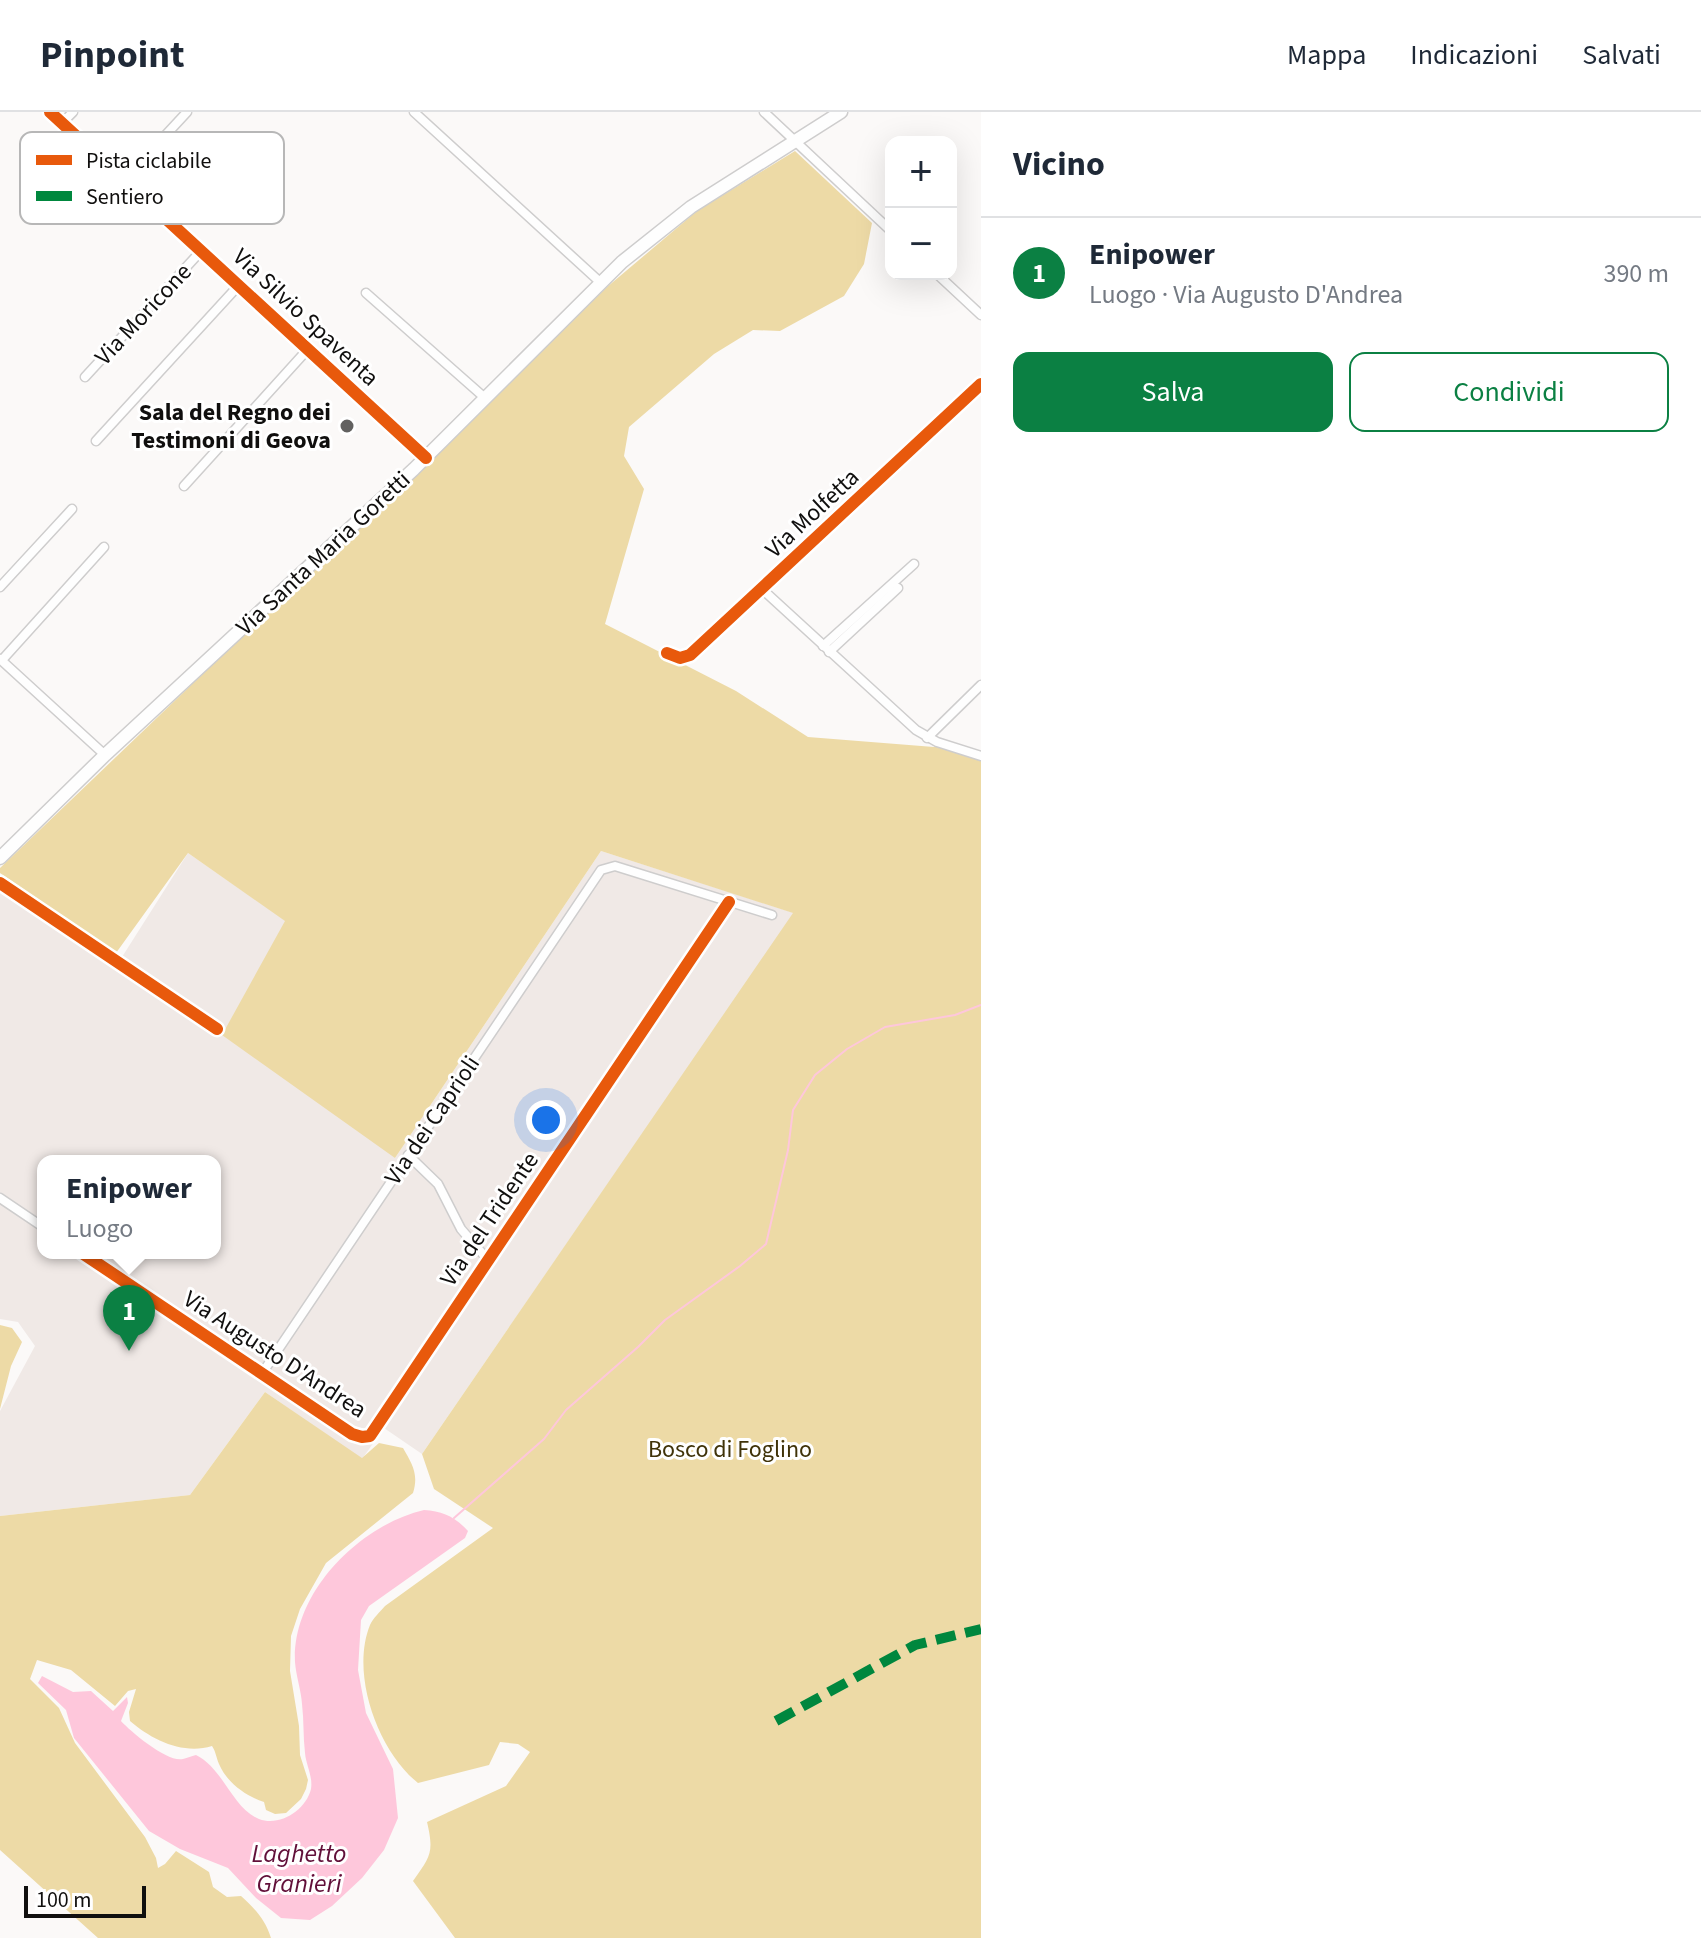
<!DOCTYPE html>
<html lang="it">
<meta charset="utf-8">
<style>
:root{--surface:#fff;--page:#f2f2f3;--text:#1f2937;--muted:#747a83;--line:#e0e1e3;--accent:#0b8043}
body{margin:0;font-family:"Source Sans 3",sans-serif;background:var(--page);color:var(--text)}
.controls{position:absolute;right:24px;top:24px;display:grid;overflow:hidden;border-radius:16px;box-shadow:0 8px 32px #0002}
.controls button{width:72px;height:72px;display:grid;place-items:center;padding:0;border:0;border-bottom:2px solid var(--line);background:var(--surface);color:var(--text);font:40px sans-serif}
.scale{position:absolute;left:24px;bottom:20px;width:122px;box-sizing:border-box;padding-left:8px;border:4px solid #100f0e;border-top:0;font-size:22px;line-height:28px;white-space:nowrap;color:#100f0e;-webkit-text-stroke:6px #fff;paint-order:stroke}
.you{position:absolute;left:546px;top:1008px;width:28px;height:28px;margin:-20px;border:6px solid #fff;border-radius:50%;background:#1a73e8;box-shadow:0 0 0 12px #1a73e833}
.badge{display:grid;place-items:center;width:52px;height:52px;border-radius:50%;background:var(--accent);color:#fff;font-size:26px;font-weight:700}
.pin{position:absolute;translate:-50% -66px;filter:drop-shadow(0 2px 4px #0008)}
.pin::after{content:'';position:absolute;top:42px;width:28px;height:24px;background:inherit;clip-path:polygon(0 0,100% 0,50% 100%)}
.popup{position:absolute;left:37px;top:1043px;width:184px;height:104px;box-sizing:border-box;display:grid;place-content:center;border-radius:16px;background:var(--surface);filter:drop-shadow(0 2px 6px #0005);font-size:26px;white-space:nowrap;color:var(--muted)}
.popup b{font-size:30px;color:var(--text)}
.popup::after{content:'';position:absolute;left:50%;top:100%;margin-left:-16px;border:16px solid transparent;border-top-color:var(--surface)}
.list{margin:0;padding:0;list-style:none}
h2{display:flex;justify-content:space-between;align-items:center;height:104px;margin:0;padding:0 32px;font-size:34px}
h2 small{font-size:26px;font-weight:400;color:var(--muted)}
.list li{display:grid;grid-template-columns:52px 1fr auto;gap:24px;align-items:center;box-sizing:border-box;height:112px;padding:0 32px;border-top:2px solid var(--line)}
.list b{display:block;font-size:30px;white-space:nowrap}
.list p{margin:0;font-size:26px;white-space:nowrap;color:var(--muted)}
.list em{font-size:26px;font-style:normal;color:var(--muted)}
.actions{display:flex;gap:16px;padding:24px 32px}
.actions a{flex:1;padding:18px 0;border:2px solid var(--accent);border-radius:16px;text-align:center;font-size:28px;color:var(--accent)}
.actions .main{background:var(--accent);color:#fff}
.map{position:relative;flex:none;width:981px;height:1826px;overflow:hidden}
header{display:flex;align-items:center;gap:48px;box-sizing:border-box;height:112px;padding:0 40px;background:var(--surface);border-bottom:2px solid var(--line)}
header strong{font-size:38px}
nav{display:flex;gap:44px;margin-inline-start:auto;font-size:28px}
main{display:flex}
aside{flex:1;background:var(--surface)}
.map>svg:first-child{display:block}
.built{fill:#f0e9e6;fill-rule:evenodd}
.forest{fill:#eddaa6}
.water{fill:#fec7db}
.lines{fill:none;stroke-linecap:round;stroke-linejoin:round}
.stream{stroke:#fec7db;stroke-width:2}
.minor-casing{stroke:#cecdcd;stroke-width:11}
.secondary-casing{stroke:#cecdcd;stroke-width:15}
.minor{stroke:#fefefe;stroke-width:8}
.secondary{stroke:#fefefe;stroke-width:12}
.quiet{stroke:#00873e;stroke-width:10;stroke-dasharray:20 10;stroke-linecap:butt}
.cycleway-casing{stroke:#fff;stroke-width:17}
.cycleway{stroke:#e8590c;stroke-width:12}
.poi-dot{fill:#626160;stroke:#fff;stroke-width:3}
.labels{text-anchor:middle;stroke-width:6;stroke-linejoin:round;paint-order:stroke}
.street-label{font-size:24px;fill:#100f0e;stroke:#fff}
.poi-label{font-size:24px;font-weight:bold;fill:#100f0e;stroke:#fff;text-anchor:end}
.park-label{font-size:24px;fill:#403309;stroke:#fff}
.water-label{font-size:26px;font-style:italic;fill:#610f39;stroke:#fff}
.key{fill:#fff;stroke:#b7b7b7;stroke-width:2}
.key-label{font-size:22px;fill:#100f0e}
</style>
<header>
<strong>Pinpoint</strong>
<nav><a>Mappa</a><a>Indicazioni</a><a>Salvati</a></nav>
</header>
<main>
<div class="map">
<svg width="981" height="1826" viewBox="0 0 981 1826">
<rect width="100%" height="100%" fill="#fbf9f8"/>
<path class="built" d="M601 739 794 801 422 1342 384 1316 362 1347 265 1280 190 1383 0 1404V1299L35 1234 18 1210 0 1207V779L115 856 188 741 286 809 395 1046ZM43 1049H215V1141H43Z"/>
<g class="forest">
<path d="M795 39 872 111 864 152 844 184 780 219 753 218 714 242 629 315 624 344 644 377 605 512 736 579 808 625 934 635 947 628 981 640V1826H455L413 1769C431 1744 434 1740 427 1710L506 1674 530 1640 518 1632 500 1630 489 1653 418 1671C378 1639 350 1562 370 1513 373 1506 380 1500 385 1494L493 1416 434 1377 422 1342 793 801 601 739 395 1046 222 923 285 809 188 741 116 841 0 761V756L607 175 697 99Z"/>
<path d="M0 1213 12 1216 22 1230 11 1254 0 1297Z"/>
<path d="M265 1280 362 1346 379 1331 403 1336C412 1352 419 1362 413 1381L326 1451 300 1497 291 1524 290 1559 299 1614 300 1643 308 1668 306 1677 301 1687 286 1701 275 1702 266 1698 264 1690C246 1684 227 1671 219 1652 216 1645 216 1640 212 1634 183 1643 152 1628 130 1609L129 1600 136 1577 128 1579 115 1594 71 1558 37 1548 30 1567 59 1596 75 1631 145 1725 156 1746 158 1756 165 1752 176 1739 209 1760 213 1775 227 1785 241 1784C255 1797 265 1807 271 1826H98L0 1738V1404L190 1383Z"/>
</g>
<path class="water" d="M424 1398C443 1399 455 1405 468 1419L465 1426 369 1494 361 1508 358 1558 366 1601 393 1657 398 1706 384 1738 362 1766 332 1794 310 1808 281 1806 256 1786 228 1756 180 1737 149 1719 74 1626 66 1598 38 1571 42 1564 73 1580 91 1579 113 1599 127 1585 128 1591 121 1609C131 1620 168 1651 183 1647 188 1646 191 1644 196 1643 224 1657 232 1696 259 1707 280 1715 306 1698 311 1677 313 1664 306 1653 305 1641 303 1625 304 1608 302 1592 301 1578 296 1564 295 1550 292 1480 360 1413 424 1398Z"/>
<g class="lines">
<path class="stream" d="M454 1406 544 1327 566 1298 638 1235 665 1208 740 1154 766 1132 788 1038 793 998 815 963 847 937 885 915 955 903 981 893"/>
<defs>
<g id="minor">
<path d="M50 0 426 346"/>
<path d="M414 0 600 170"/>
<path d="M764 0 891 119"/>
<path d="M62 11 73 0"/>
<path d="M124 68 187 0"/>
<path d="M937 162 981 203"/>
<path d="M366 181 485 286"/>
<path d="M85 265 201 139"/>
<path d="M96 329 239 173"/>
<path d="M184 374 308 237"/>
<path d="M0 475 72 397"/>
<path d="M762 477 916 618 937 630 981 644"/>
<path d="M823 534 914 452"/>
<path d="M829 540 898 476"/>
<path d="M667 541 680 546 690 543 981 272"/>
<path d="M0 547 105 643"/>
<path d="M2 548 104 435"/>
<path d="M927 626 981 573"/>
<path d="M0 771 217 917"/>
<path d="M408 1043 438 1072 461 1117 488 1148"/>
<path d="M0 1086 43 1115"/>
<path d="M82 1141 352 1322 362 1325 370 1324 729 790"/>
<path d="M261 1263 601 758 615 754 772 803"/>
</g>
<path id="secondary" d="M0 746 105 643 414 357 622 150 691 95 841 0"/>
</defs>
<use href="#minor" class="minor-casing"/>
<use href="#secondary" class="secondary-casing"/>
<use href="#minor" class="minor"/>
<use href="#secondary" class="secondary"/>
<path class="quiet" d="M776 1609 915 1533 981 1517"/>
<defs>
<g id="cycleway">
<path d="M50 0 426 346"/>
<path d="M667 541 680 546 690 543 981 272"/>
<path d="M0 771 217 917"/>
<path d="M82 1141 352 1322 362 1325 370 1324 729 790"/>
</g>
</defs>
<use href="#cycleway" class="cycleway-casing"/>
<use href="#cycleway" class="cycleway"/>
</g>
<circle class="poi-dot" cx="347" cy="314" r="8"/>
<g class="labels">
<g class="street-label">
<text transform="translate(143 202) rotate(-47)" y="8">Via Moricone</text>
<text transform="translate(306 205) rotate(43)" y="8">Via Silvio Spaventa</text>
<text transform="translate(812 401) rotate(-43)" y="8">Via Molfetta</text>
<text transform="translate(323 441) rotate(-43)" y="8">Via Santa Maria Goretti</text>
<text transform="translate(432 1008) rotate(-56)" y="8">Via dei Caprioli</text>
<text transform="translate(489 1107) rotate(-56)" y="8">Via del Tridente</text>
<text transform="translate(275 1242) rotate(33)" y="8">Via Augusto D'Andrea</text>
</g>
<g class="poi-label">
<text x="331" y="308">Sala del Regno dei<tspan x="331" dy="28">Testimoni di Geova</tspan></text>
</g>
<g class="park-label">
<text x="730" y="1345">Bosco di Foglino</text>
</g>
<g class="water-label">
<text x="299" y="1750">Laghetto<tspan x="299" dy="30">Granieri</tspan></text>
</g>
</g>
<rect x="20" y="20" width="264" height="92" rx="12" class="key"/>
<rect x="36" y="43" width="36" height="10" fill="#e8590c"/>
<rect x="36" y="79" width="36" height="10" fill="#00873e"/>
<g class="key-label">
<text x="86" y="56">Pista ciclabile</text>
<text x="86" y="92">Sentiero</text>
</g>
</svg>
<div class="controls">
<button>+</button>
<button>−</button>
</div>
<div class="scale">100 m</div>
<div class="you"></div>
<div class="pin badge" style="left:129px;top:1239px">1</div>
<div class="popup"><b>Enipower</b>Luogo</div>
</div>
<aside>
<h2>Vicino<small></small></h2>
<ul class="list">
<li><span class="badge">1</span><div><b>Enipower</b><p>Luogo · Via Augusto D'Andrea</p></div><em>390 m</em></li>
</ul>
<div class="actions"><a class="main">Salva</a><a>Condividi</a></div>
</aside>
</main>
